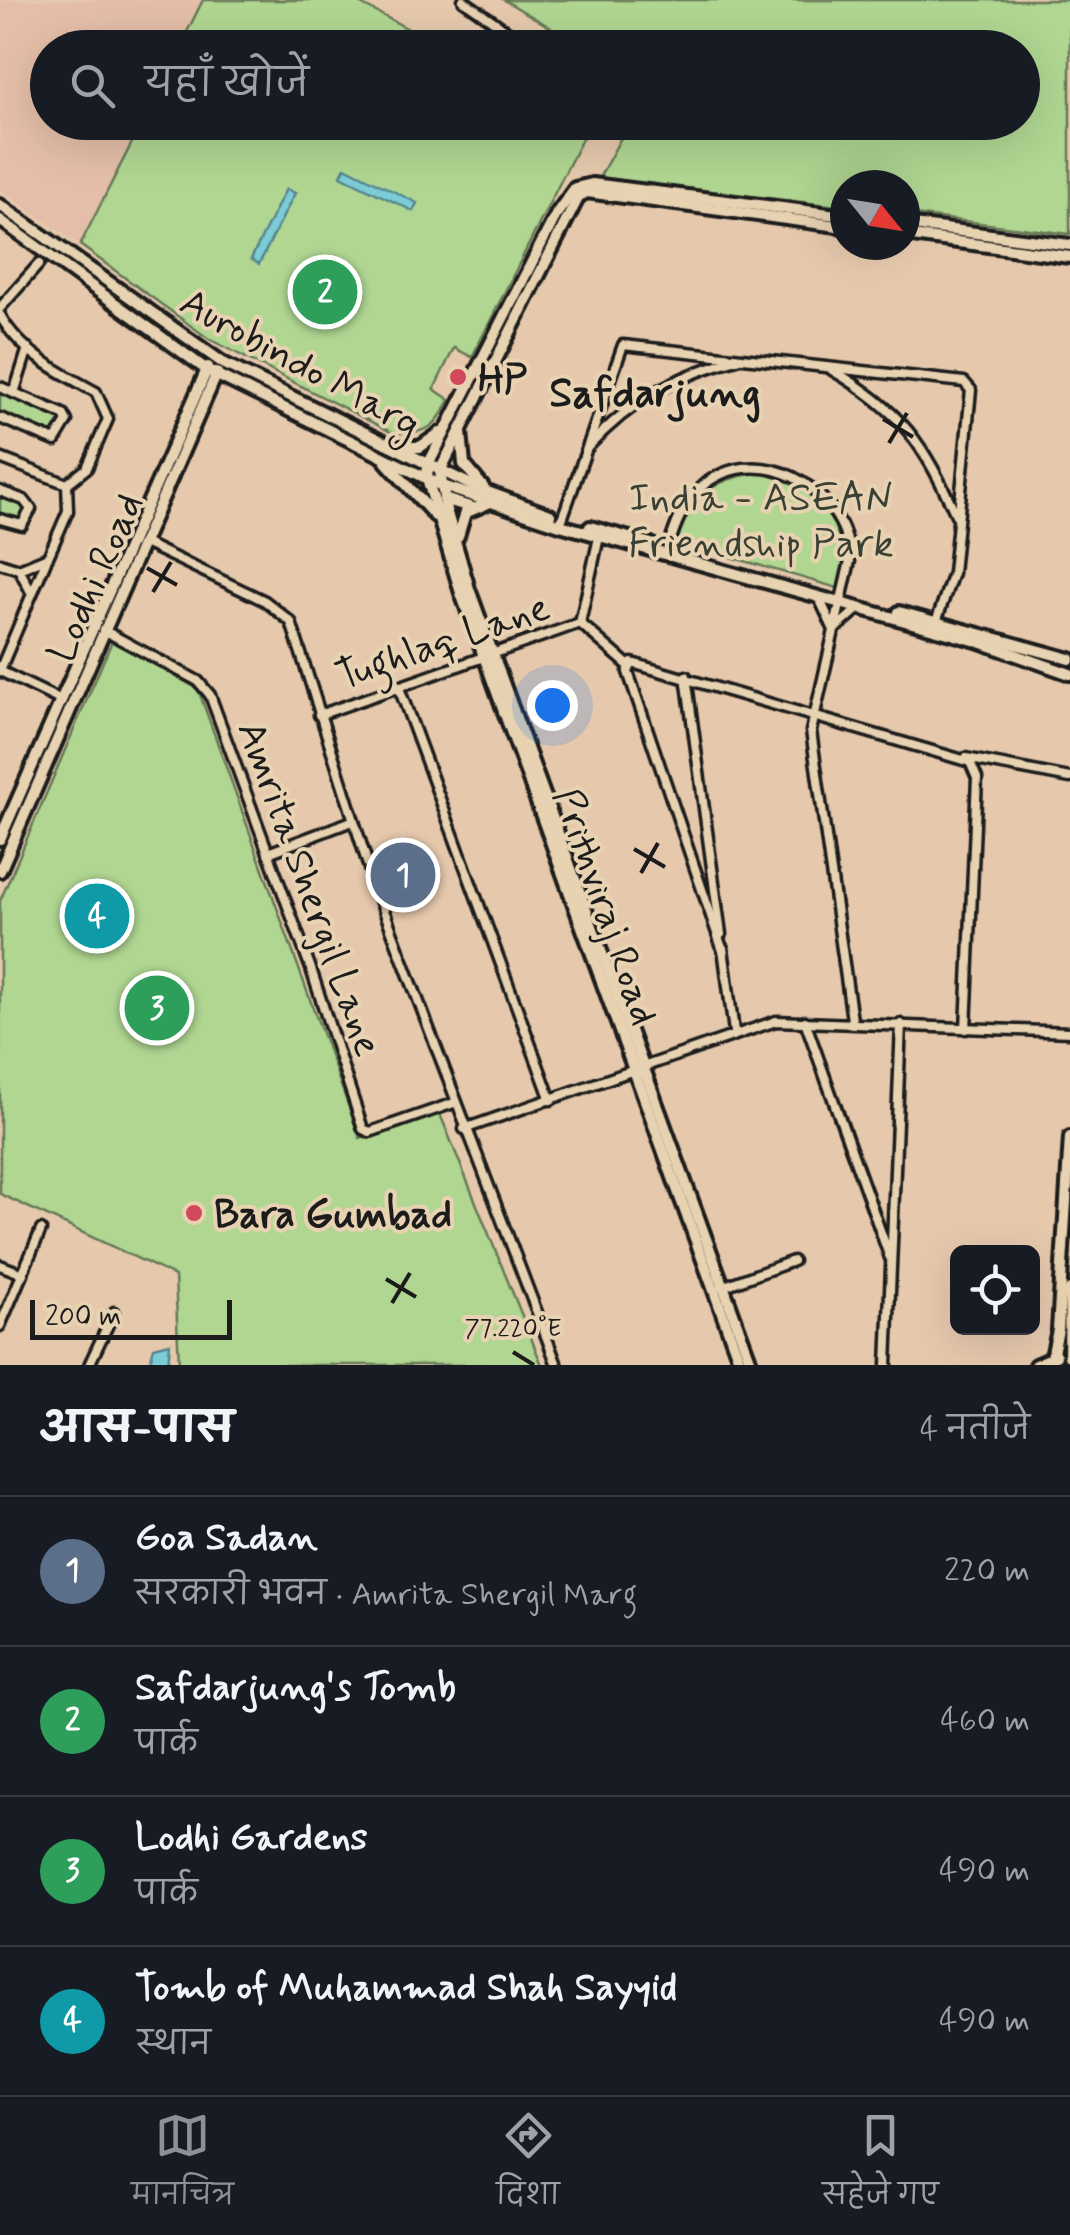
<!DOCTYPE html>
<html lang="hi">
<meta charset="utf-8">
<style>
:root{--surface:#171b24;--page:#242831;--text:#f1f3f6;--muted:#9ea1a6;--line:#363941;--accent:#8c9099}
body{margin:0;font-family:Mynerve,"Playpen Sans Deva",sans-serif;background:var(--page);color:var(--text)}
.controls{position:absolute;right:30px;bottom:30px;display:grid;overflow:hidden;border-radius:15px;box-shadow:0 10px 40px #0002}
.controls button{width:90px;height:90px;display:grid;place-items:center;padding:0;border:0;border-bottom:2px solid var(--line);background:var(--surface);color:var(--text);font:50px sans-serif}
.compass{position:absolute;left:830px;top:170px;width:90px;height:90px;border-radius:50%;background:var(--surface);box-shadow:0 10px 40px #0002;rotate:120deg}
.scale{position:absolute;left:30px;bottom:25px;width:202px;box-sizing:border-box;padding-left:10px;border:5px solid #1c1c1c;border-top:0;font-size:28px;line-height:35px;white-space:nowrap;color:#1c1c1c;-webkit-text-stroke:8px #e7d2b1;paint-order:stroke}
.you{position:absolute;left:552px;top:705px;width:35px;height:35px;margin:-25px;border:8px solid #fff;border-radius:50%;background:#1a73e8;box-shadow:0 0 0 15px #1a73e833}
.badge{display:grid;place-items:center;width:65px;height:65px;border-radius:50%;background:var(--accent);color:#fff;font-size:32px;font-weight:700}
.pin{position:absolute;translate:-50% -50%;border:5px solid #fff;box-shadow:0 2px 10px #0006}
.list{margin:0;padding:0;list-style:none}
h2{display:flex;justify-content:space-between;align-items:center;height:130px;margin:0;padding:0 40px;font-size:42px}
h2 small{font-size:32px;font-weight:400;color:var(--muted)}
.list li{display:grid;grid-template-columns:65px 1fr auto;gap:30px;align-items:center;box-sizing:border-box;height:150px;padding:0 40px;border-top:2px solid var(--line)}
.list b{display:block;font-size:38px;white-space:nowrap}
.list p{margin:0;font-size:32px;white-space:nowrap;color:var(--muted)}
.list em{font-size:32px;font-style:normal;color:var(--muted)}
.icon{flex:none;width:55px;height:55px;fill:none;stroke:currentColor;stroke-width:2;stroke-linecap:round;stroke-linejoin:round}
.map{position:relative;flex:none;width:1070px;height:1365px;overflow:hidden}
.search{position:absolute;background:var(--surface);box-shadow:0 10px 40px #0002;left:30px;right:30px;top:30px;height:110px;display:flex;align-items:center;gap:25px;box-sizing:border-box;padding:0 35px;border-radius:55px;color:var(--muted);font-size:38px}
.sheet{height:730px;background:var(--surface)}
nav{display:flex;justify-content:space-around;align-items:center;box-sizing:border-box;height:140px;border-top:2px solid var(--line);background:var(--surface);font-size:28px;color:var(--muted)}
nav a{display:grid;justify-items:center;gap:5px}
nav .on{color:var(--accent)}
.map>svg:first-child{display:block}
.built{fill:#e4bea8}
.green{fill:#b0d692;stroke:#667957;stroke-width:2.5}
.water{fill:#7cccd8;stroke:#56868d;stroke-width:2.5}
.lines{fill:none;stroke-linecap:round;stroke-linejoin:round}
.street-casing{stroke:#1c1c1c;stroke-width:15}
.secondary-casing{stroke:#1c1c1c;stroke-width:18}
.street{stroke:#e7d2b1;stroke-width:8}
.secondary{stroke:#e7d2b1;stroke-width:10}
.ticks{fill:none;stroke:#1c1c1c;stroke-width:4}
.poi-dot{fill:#d1495b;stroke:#e7d2b1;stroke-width:4}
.labels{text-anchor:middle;stroke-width:8;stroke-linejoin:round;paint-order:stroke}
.street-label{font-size:40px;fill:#1c1c1c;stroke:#e7d2b1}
.poi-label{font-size:40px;font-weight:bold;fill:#1c1c1c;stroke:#e7d2b1;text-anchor:start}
.park-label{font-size:40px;fill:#3a4134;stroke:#e7d2b1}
.neighbourhood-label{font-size:42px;font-weight:bold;fill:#1c1c1c;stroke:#e7d2b1}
.ticks-label{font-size:25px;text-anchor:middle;fill:#1c1c1c;stroke:#e7d2b1;stroke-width:8;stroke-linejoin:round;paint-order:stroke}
</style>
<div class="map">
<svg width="1070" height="1365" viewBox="0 0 1070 1365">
<rect width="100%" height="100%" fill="#e6c9ad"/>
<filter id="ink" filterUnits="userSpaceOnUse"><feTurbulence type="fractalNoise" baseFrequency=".01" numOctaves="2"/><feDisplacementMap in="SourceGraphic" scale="20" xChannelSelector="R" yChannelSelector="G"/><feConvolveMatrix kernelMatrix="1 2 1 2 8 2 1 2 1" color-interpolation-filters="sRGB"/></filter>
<g filter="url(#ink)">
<path class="built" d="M0 0H203L179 47 48 48V122L142 123 80 245 0 190Z"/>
<g class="green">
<path d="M203 0H353L443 47 179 48Z"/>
<path d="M504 0H1070V234L905 214V185H845V207L599 178 629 123 1022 122V48L584 47Z"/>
<path d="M584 122 589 125 472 357 454 348 434 389 450 400C434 430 427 433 393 433L209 339 80 245 142 123Z"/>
<path d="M0 389 60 414 64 423 55 438 0 415Z"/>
<path d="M759 473C830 485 850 521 841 589L675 541C691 498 712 478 759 473Z"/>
<path d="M0 494 26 508 19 523 0 516Z"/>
<path d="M112 641 198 689 360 1138 440 1114 542 1365H179L175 1276 0 1194V901Z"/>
</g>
<g class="water">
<path d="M345 167 417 203 413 211 341 176Z"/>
<path d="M286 189 295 193 259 264 251 259Z"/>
<path d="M170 1343 168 1365H149L154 1347Z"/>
</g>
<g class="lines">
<defs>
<g id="street">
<path d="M463 0 531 48"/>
<path d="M0 308 39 264"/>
<path d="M0 315C20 352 60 373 96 392L108 419 87 468 67 484 0 458"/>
<path d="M832 370C902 411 923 443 956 515"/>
<path d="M0 387 63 414 67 421 55 441 0 418"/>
<path d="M14 393 28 348"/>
<path d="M588 447C631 400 676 376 737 359"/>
<path d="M0 491 24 500 31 509 22 525 0 519"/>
<path d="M560 525 623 345 964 382 971 390 953 573 935 625"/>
<path d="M142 542 265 601 291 622 374 884 557 1365"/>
<path d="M666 555C672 535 680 509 695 493 753 433 848 488 850 561L811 731 852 1020"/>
<path d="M0 563 19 569 48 557 68 511 67 484"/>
<path d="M32 594 46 561"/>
<path d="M819 598 834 630 859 608"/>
<path d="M580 623 599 537"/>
<path d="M103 630 198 681 210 695 311 969 363 1129 370 1132 454 1103"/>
<path d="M0 670 32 594 19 569"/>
<path d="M0 671 60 700"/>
<path d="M686 676 721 934"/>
<path d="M398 685 551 1100"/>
<path d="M319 715 580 623 629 666"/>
<path d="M966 758 1070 778"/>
<path d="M268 853 352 821"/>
<path d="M723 948 734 1032"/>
<path d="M723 951 628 672 632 663 970 762 977 778 966 1029"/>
<path d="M805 1021 890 1258"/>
<path d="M464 1129 776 1021 1070 1032"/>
<path d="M0 1265 23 1274"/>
<path d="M722 1287 793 1261"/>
<path d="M0 1326 41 1230"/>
<path d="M89 1365 114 1312"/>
<path d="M887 1365 901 1024"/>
</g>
<g id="secondary">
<path d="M0 205 223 363 479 489 550 515"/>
<path d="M0 220 207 370 440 485 560 525 977 641 1070 674"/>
<path d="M905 224 1070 245"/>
<path d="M905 235 1070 257"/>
<path d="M461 432 464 464 483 487"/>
<path d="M397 447H420L440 433"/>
<path d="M386 462 435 516"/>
<path d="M444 499 473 508"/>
<path d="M590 527 651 544"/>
<path d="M458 536 465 513 486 504"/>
<path d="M899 612 1070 659"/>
<path d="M0 839 208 367"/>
<path d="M0 871 217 373"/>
<path d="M1069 1356 1070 1290"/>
<path d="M1052 1357 1058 1330 1070 1137"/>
<path d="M741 1365 461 593 427 478 428 465 557 213 575 188 592 184 845 216"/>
<path d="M752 1365 469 589 446 510 440 471 579 196 587 192 845 227"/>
<path d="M1035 1365 1056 1356"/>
</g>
</defs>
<use href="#street" class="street-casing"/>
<use href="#secondary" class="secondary-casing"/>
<use href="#street" class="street"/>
<use href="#secondary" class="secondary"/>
</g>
</g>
<path class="ticks" d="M883 419 913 437M889 443 907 413M147 568 177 585M153 592 171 562M634 849 665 867M641 873 658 843M386 1279 416 1297M392 1303 410 1273M513 1352 534 1365"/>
<g class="poi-dot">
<circle cx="458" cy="377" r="10"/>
<circle cx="194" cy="1213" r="10"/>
</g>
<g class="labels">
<g class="street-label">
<text transform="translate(301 362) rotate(29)" y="14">Aurobindo Marg</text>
<text transform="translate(94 577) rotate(-66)" y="14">Lodhi Road</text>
<text transform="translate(442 640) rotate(-19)" y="14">Tughlaq Lane</text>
<text transform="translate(311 888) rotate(70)" y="14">Amrita Shergil Lane</text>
<text transform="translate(607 906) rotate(71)" y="14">Prithviraj Road</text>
</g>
<g class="poi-label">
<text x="478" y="391">HP</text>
<text x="214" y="1227">Bara Gumbad</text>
</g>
<g class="park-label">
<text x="761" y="510">India - ASEAN<tspan x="761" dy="46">Friendship Park</tspan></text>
</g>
<g class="neighbourhood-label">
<text x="655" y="406">Safdarjung</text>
</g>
</g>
<g class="ticks-label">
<text x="513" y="1336">77.220°E</text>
</g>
</svg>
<div class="controls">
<button><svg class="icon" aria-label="locate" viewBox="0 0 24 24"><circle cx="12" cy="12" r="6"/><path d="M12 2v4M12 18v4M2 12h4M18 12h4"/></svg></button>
</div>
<svg class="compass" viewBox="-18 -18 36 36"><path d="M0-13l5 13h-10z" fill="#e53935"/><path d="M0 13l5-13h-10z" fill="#9ea1a6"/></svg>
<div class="scale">200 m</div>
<div class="you"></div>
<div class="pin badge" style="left:403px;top:875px;background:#5c6f8a">1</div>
<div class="pin badge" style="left:325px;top:292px;background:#2e9e5b">2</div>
<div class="pin badge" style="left:157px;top:1008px;background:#2e9e5b">3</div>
<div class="pin badge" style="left:97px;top:916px;background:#0f9aa8">4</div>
<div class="search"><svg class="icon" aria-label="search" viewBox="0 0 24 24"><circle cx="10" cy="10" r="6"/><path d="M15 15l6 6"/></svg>यहाँ खोजें</div>
</div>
<section class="sheet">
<h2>आस-पास<small>4 नतीजे</small></h2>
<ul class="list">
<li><span class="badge" style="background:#5c6f8a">1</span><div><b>Goa Sadan</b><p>सरकारी भवन · Amrita Shergil Marg</p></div><em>220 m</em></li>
<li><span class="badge" style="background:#2e9e5b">2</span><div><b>Safdarjung's Tomb</b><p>पार्क</p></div><em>460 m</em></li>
<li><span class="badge" style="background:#2e9e5b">3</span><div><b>Lodhi Gardens</b><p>पार्क</p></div><em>490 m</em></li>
<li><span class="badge" style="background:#0f9aa8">4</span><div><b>Tomb of Muhammad Shah Sayyid</b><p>स्थान</p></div><em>490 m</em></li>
</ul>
</section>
<nav>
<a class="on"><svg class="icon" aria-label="map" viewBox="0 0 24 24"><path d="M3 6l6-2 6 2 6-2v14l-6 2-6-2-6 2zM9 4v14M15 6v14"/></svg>मानचित्र</a>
<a><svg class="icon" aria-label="directions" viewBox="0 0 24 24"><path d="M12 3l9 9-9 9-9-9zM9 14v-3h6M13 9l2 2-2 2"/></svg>दिशा</a>
<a><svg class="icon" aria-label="saved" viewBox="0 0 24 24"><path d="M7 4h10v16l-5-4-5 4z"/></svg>सहेजे गए</a>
</nav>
